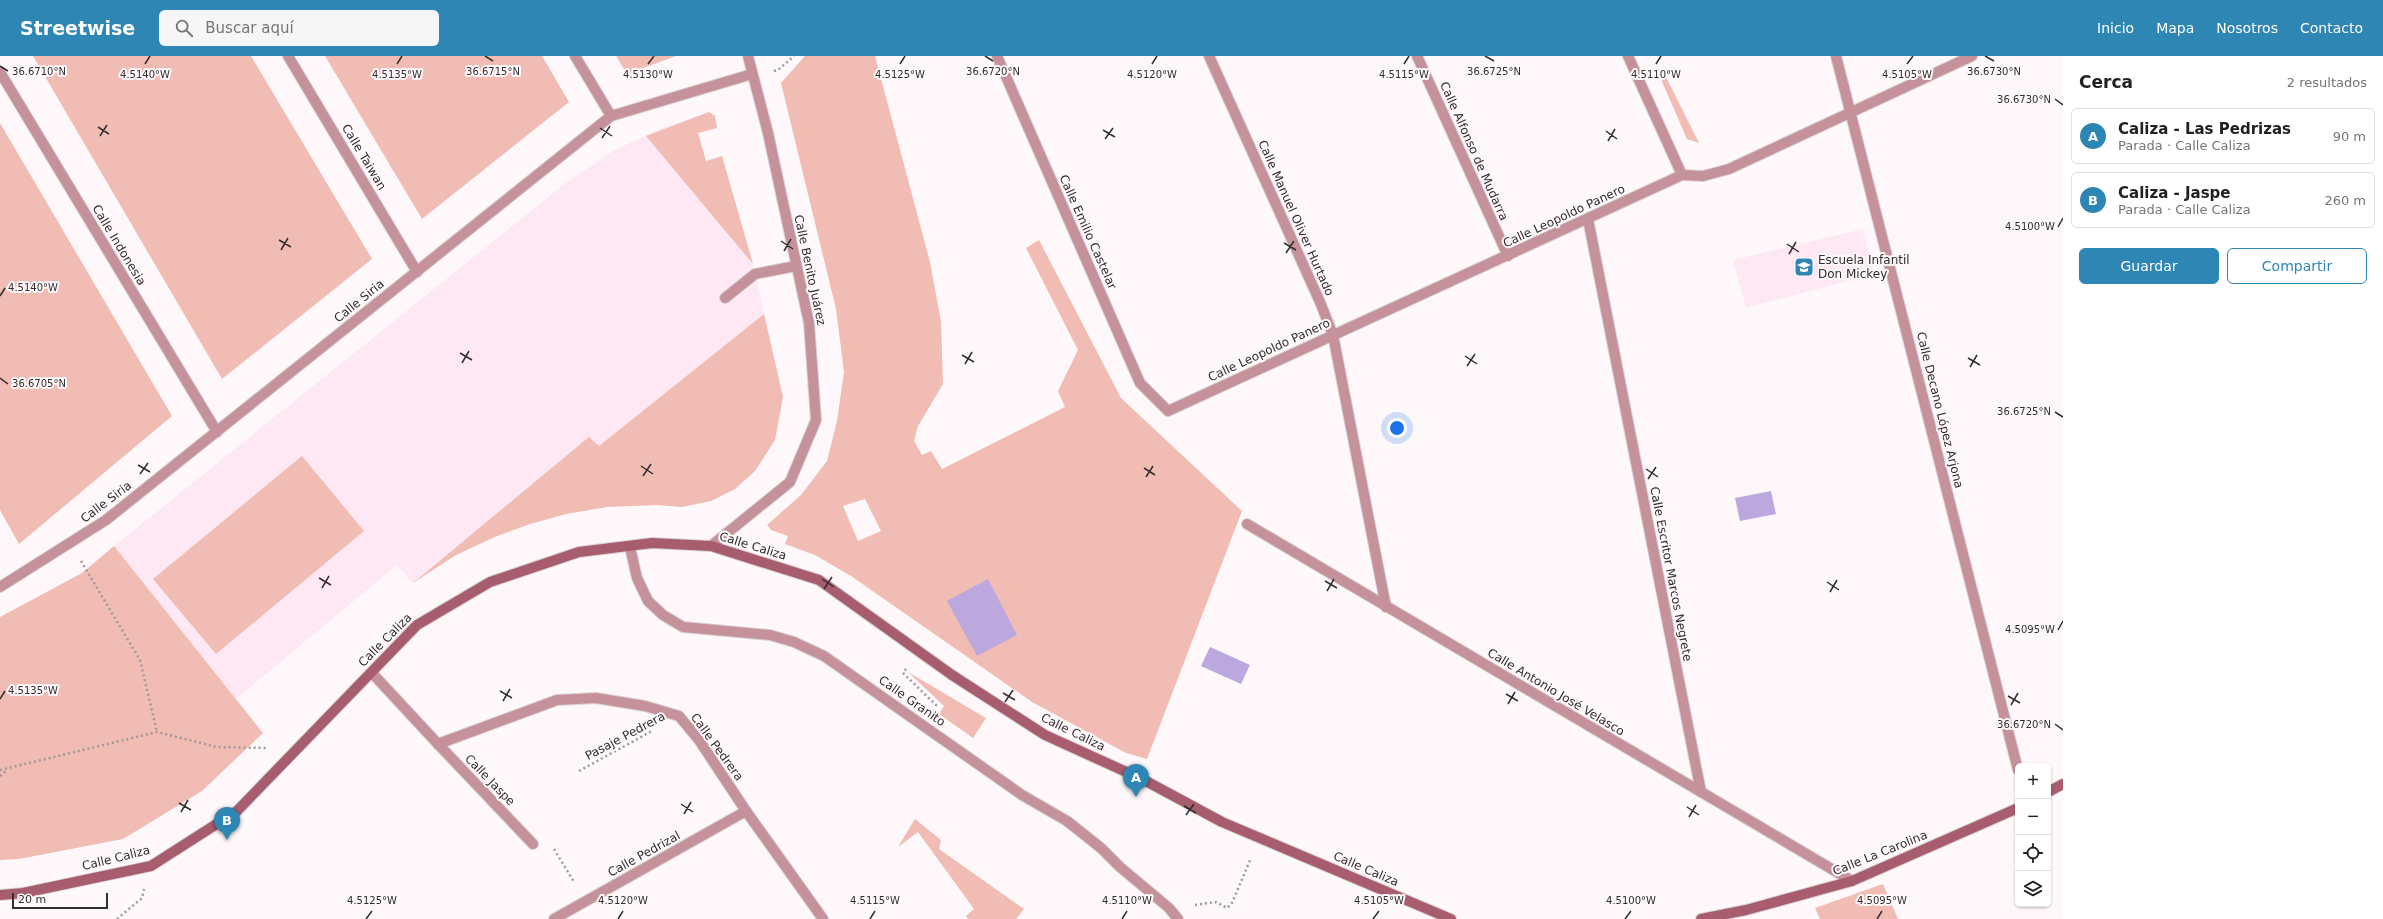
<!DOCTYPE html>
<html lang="es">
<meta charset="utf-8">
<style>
:root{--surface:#fff;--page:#f6f6f6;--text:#202124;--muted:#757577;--line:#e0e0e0;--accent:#2e86b4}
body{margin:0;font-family:"DejaVu Sans",sans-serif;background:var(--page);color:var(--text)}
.controls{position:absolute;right:12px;bottom:12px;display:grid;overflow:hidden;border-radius:6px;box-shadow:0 1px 3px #0004}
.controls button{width:36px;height:36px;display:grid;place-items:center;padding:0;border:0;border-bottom:1px solid var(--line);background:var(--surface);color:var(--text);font:20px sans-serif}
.scale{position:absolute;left:12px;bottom:10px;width:96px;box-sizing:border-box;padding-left:4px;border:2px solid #322d2f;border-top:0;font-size:11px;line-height:14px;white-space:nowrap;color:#322d2f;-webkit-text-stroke:3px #fef8fb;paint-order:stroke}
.you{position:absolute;left:1397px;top:372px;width:14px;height:14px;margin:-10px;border:3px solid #fff;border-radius:50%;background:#1a73e8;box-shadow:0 0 0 6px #1a73e833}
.badge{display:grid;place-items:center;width:26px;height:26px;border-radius:50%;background:var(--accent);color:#fff;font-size:13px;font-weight:700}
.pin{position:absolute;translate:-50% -33px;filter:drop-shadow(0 1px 2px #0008)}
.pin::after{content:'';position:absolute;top:21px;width:14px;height:12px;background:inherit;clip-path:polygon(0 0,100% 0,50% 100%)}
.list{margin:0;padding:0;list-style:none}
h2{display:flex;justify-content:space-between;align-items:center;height:52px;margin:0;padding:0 16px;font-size:17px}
h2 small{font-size:13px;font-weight:400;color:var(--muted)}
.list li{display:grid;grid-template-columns:26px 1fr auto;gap:12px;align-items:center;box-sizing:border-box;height:56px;margin:0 8px 8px;padding:0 8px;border:1px solid var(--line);border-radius:6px}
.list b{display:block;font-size:15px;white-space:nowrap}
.list p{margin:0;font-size:13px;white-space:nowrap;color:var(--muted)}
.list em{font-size:13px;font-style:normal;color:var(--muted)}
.actions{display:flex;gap:8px;padding:12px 16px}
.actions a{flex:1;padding:9px 0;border:1px solid var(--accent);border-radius:6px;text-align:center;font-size:14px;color:var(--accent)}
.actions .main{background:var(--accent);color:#fff}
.icon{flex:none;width:22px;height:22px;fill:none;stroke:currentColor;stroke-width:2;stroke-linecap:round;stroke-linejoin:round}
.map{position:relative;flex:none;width:2063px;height:863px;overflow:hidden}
header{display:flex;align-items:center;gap:24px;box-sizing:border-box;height:56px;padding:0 20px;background:var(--accent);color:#fff}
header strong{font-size:19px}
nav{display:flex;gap:22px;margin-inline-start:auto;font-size:14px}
.search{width:280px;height:36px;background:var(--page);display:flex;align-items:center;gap:10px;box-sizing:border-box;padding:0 14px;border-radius:6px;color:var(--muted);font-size:15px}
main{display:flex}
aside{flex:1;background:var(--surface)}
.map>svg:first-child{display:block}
.built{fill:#fde8f3}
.green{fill:#f1bcb3;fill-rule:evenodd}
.water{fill:#bca7df}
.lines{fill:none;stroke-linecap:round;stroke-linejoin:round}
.lane-casing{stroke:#d9d3d6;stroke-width:12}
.street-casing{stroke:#d9d3d6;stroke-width:12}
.secondary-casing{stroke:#d9d3d6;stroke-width:12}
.path{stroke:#9f999c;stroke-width:2.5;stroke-dasharray:2 3;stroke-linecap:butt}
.lane{stroke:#c5919a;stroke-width:10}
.street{stroke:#c5919a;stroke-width:10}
.secondary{stroke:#a75d6d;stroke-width:10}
.ticks{fill:none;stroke:#322d2f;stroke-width:1.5}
.labels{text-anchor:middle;stroke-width:4;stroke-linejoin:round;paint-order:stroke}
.street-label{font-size:12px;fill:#322d2f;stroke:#fef8fb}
.poi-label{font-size:12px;fill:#322d2f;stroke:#fef8fb;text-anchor:start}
.ticks-label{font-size:10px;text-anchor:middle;fill:#322d2f;stroke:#fef8fb;stroke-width:4;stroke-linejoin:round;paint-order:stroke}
</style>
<header>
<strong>Streetwise</strong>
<div class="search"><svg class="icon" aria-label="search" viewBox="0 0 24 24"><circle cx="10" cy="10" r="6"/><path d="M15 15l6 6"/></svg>Buscar aquí</div>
<nav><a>Inicio</a><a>Mapa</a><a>Nosotros</a><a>Contacto</a></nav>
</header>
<main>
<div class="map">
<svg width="2063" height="863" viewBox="0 0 2063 863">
<rect width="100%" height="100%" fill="#fef8fb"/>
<g class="built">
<path d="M709 56 715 60 717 72 698 77 706 105 722 100 753 208 783 341 775 384 755 415 735 433 711 445 682 451 656 449 607 451 566 458 530 468 497 480 456 499 413 527 397 509 236 643 114 490 567 126 615 94 660 73Z"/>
<path d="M1863 173 1874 218 1746 252 1733 204Z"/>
</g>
<g class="green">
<path d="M33 0H251L372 203 222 323Z"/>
<path d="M325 0H542L569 46 422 163Z"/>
<path d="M616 0H676L627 18Z"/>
<path d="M805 0H875L930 206 941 266 943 328 918 370 914 385 922 399 931 395 942 413 1065 351 1058 335 1078 294 1026 192 1039 184 1121 342 1242 455 1147 703 1126 697 1032 646 851 520 815 499 785 488 788 480 771 474 767 469 801 439 827 405 837 365 844 316 836 253 781 27ZM865 443 881 475 858 485 843 450Z"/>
<path d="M1665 19 1699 87 1687 83 1660 21Z"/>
<path d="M709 56 715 60 717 72 698 77 706 105 722 100 753 208 646 80Z"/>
<path d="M0 67 172 360 19 488 0 454Z"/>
<path d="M764 258 783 341 775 384 755 415 735 433 711 445 682 451 656 449 607 451 566 458 530 468 497 480 456 499 413 527 589 381 599 390Z"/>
<path d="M302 400 364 475 216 598 153 523Z"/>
<path d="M114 490 263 677 202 735 123 783 19 803 0 804V561L82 517Z"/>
<path d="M908 616 986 662 973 682 939 658 944 650Z"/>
<path d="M915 763 941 784 939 793 1024 853 1016 863H968L966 860 974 853 918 776 898 791Z"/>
<path d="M1883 828 1898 863H1820L1815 852Z"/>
</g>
<g class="water">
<path d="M1771 435 1776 458 1740 465 1735 442Z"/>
<path d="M988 523 1017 579 977 600 947 545Z"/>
<path d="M1210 591 1250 609 1241 628 1201 610Z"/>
</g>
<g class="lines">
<defs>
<g id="lane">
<path d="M1682 119 1703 120 1729 113 1972 0"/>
<path d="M725 242 755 218 796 210"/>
<path d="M438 688 533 788"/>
<path d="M554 863 746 755"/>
</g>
<g id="street">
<path d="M288 0 417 216"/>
<path d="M575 0 611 60"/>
<path d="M997 0 1140 327 1168 355 1682 119 1628 0"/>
<path d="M1209 0 1320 246 1333 279 1386 551"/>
<path d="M1417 0 1508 200"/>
<path d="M1836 0 2018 714"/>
<path d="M0 16 217 376"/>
<path d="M1588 163 1701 736"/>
<path d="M1247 468 1852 825"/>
<path d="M711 490 790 426 816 364 809 267 768 77 748 0"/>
<path d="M630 491 637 522 648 545 663 559 683 571 770 579 794 586 824 600 1022 739 1067 765 1101 792 1120 811 1169 852 1178 863"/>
<path d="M0 531 106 464 611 60 752 18"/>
<path d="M372 617 438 688 557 644 596 642 645 650 679 660 699 684 746 755 823 863"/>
</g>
<g id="secondary">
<path d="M2048 736 2063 728"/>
<path d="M0 839 23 837 151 810 237 755 417 569 490 526 579 496 652 487 711 490 819 524 952 619 1045 679 1144 724 1222 766 1451 863"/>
<path d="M1701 863 1746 854 1852 825 2018 752"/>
</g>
</defs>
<use href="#lane" class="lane-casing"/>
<use href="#street" class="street-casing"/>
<use href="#secondary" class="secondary-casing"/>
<g class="path">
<path d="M774 15 778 14 794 0"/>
<path d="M81 505 140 604 157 676"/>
<path d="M906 613 903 617 936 649 934 652"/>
<path d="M0 714 157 676 217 691 267 692"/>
<path d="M579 715 652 675"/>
<path d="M0 720 7 714"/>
<path d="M554 793 574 826"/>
<path d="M1195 849 1216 846 1227 852 1232 847 1251 802"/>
<path d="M117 863 142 842 144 833"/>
</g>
<use href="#lane" class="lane"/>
<use href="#street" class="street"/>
<use href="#secondary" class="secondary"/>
</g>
<path class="ticks" d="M485 0 493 5M985 0 993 5M1485 0 1494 5M1985 0 1994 5M145 8 150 0M397 8 402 0M648 8 654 0M900 8 905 0M1152 8 1157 0M1404 8 1409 0M1656 8 1661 0M1907 8 1913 0M0 10 8 15M2055 43 2063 49M98 71 109 78M600 72 612 80M1103 74 1115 81M1606 75 1617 83M100 80 107 69M602 82 610 70M1105 83 1113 72M1608 85 1615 73M2058 171 2063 162M279 184 291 191M781 185 793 193M1284 187 1296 194M1787 188 1799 196M281 194 288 182M784 195 791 183M1286 197 1294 185M1789 198 1796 186M0 240 5 232M460 297 472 304M962 299 974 306M1465 300 1477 308M1968 302 1980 309M462 307 469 295M965 308 972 296M1467 310 1475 298M1970 311 1977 299M0 322 8 328M2055 356 2063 361M138 409 150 416M641 410 653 418M1144 412 1155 419M1646 413 1658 421M140 418 148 407M643 420 651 408M1146 421 1153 410M1648 423 1656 411M319 522 331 529M822 523 834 531M1325 525 1337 532M1827 526 1839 534M322 532 329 520M824 533 832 521M1327 535 1334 523M1830 536 1837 524M2058 574 2063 565M500 635 512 642M1003 637 1015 644M1506 638 1518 645M2008 640 2020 647M0 643 5 635M503 645 510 633M1005 646 1013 634M1508 648 1515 636M2011 649 2018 637M2055 668 2063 674M179 747 191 754M681 748 693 756M1184 750 1196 757M1687 751 1699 759M181 756 188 744M684 758 691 746M1186 759 1194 748M1689 761 1696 749M366 863 372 855M618 863 623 855M870 863 875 855M1122 863 1127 855M1373 863 1379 855M1625 863 1631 855M1877 863 1882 855"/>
<defs>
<symbol id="school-square" viewBox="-11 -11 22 22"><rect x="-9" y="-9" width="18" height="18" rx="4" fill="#2e86b4" stroke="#fef8fb"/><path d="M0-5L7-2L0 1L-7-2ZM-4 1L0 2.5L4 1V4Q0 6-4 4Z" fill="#fff"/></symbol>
</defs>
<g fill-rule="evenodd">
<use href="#school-square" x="1793" y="200" width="22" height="22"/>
</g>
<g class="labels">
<g class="street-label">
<text transform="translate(1474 95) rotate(66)" y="4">Calle Alfonso de Mudarra</text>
<text transform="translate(364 101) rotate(59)" y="4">Calle Taiwan</text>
<text transform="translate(1564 160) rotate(-25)" y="4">Calle Leopoldo Panero</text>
<text transform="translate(1296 162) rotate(66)" y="4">Calle Manuel Oliver Hurtado</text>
<text transform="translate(1088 176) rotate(66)" y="4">Calle Emilio Castelar</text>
<text transform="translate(119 189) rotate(59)" y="4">Calle Indonesia</text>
<text transform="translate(810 214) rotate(78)" y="4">Calle Benito Juárez</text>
<text transform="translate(359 245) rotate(-39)" y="4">Calle Siria</text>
<text transform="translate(1269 294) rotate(-25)" y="4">Calle Leopoldo Panero</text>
<text transform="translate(1940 354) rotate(76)" y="4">Calle Decano López Arjona</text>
<text transform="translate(106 446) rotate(-37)" y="4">Calle Siria</text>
<text transform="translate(753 490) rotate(17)" y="4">Calle Caliza</text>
<text transform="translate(1671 518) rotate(79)" y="4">Calle Escritor Marcos Negrete</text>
<text transform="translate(385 584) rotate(-45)" y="4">Calle Caliza</text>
<text transform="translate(1556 636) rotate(31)" y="4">Calle Antonio José Velasco</text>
<text transform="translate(912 645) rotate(35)" y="4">Calle Granito</text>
<text transform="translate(1073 676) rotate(26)" y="4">Calle Caliza</text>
<text transform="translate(625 680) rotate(-28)" y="4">Pasaje Pedrera</text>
<text transform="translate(717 691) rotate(54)" y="4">Calle Pedrera</text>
<text transform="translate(490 724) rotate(46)" y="4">Calle Jaspe</text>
<text transform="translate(1880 797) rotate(-22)" y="4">Calle La Carolina</text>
<text transform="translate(644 798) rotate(-29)" y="4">Calle Pedrizal</text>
<text transform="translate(116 802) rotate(-14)" y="4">Calle Caliza</text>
<text transform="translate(1366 813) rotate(23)" y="4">Calle Caliza</text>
</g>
<g class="poi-label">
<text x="1818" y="208">Escuela Infantil<tspan x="1818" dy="14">Don Mickey</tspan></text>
</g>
</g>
<g class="ticks-label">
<text x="39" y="19">36.6710°N</text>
<text x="993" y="19">36.6720°N</text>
<text x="1494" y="19">36.6725°N</text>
<text x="1994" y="19">36.6730°N</text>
<text x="493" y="19">36.6715°N</text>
<text x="145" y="22">4.5140°W</text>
<text x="397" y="22">4.5135°W</text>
<text x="648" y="22">4.5130°W</text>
<text x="900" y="22">4.5125°W</text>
<text x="1152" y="22">4.5120°W</text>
<text x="1404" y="22">4.5115°W</text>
<text x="1656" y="22">4.5110°W</text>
<text x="1907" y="22">4.5105°W</text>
<text x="2024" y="47">36.6730°N</text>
<text x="2030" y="174">4.5100°W</text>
<text x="33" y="235">4.5140°W</text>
<text x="39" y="331">36.6705°N</text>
<text x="2024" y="359">36.6725°N</text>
<text x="2030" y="577">4.5095°W</text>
<text x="33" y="638">4.5135°W</text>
<text x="2024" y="672">36.6720°N</text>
<text x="372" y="848">4.5125°W</text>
<text x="623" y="848">4.5120°W</text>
<text x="875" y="848">4.5115°W</text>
<text x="1127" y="848">4.5110°W</text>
<text x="1379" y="848">4.5105°W</text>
<text x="1631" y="848">4.5100°W</text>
<text x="1882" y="848">4.5095°W</text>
</g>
</svg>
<div class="controls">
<button>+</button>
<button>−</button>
<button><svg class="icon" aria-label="locate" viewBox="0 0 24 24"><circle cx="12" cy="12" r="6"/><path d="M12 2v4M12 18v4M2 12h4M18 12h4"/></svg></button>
<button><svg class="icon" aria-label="layers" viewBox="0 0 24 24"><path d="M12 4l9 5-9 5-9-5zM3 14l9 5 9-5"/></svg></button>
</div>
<div class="scale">20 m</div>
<div class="you"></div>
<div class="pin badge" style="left:1136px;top:741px">A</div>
<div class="pin badge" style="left:227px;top:784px">B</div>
</div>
<aside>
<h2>Cerca<small>2 resultados</small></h2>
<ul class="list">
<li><span class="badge">A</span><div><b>Caliza - Las Pedrizas</b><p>Parada · Calle Caliza</p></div><em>90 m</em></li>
<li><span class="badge">B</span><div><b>Caliza - Jaspe</b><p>Parada · Calle Caliza</p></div><em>260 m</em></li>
</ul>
<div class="actions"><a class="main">Guardar</a><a>Compartir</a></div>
</aside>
</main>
